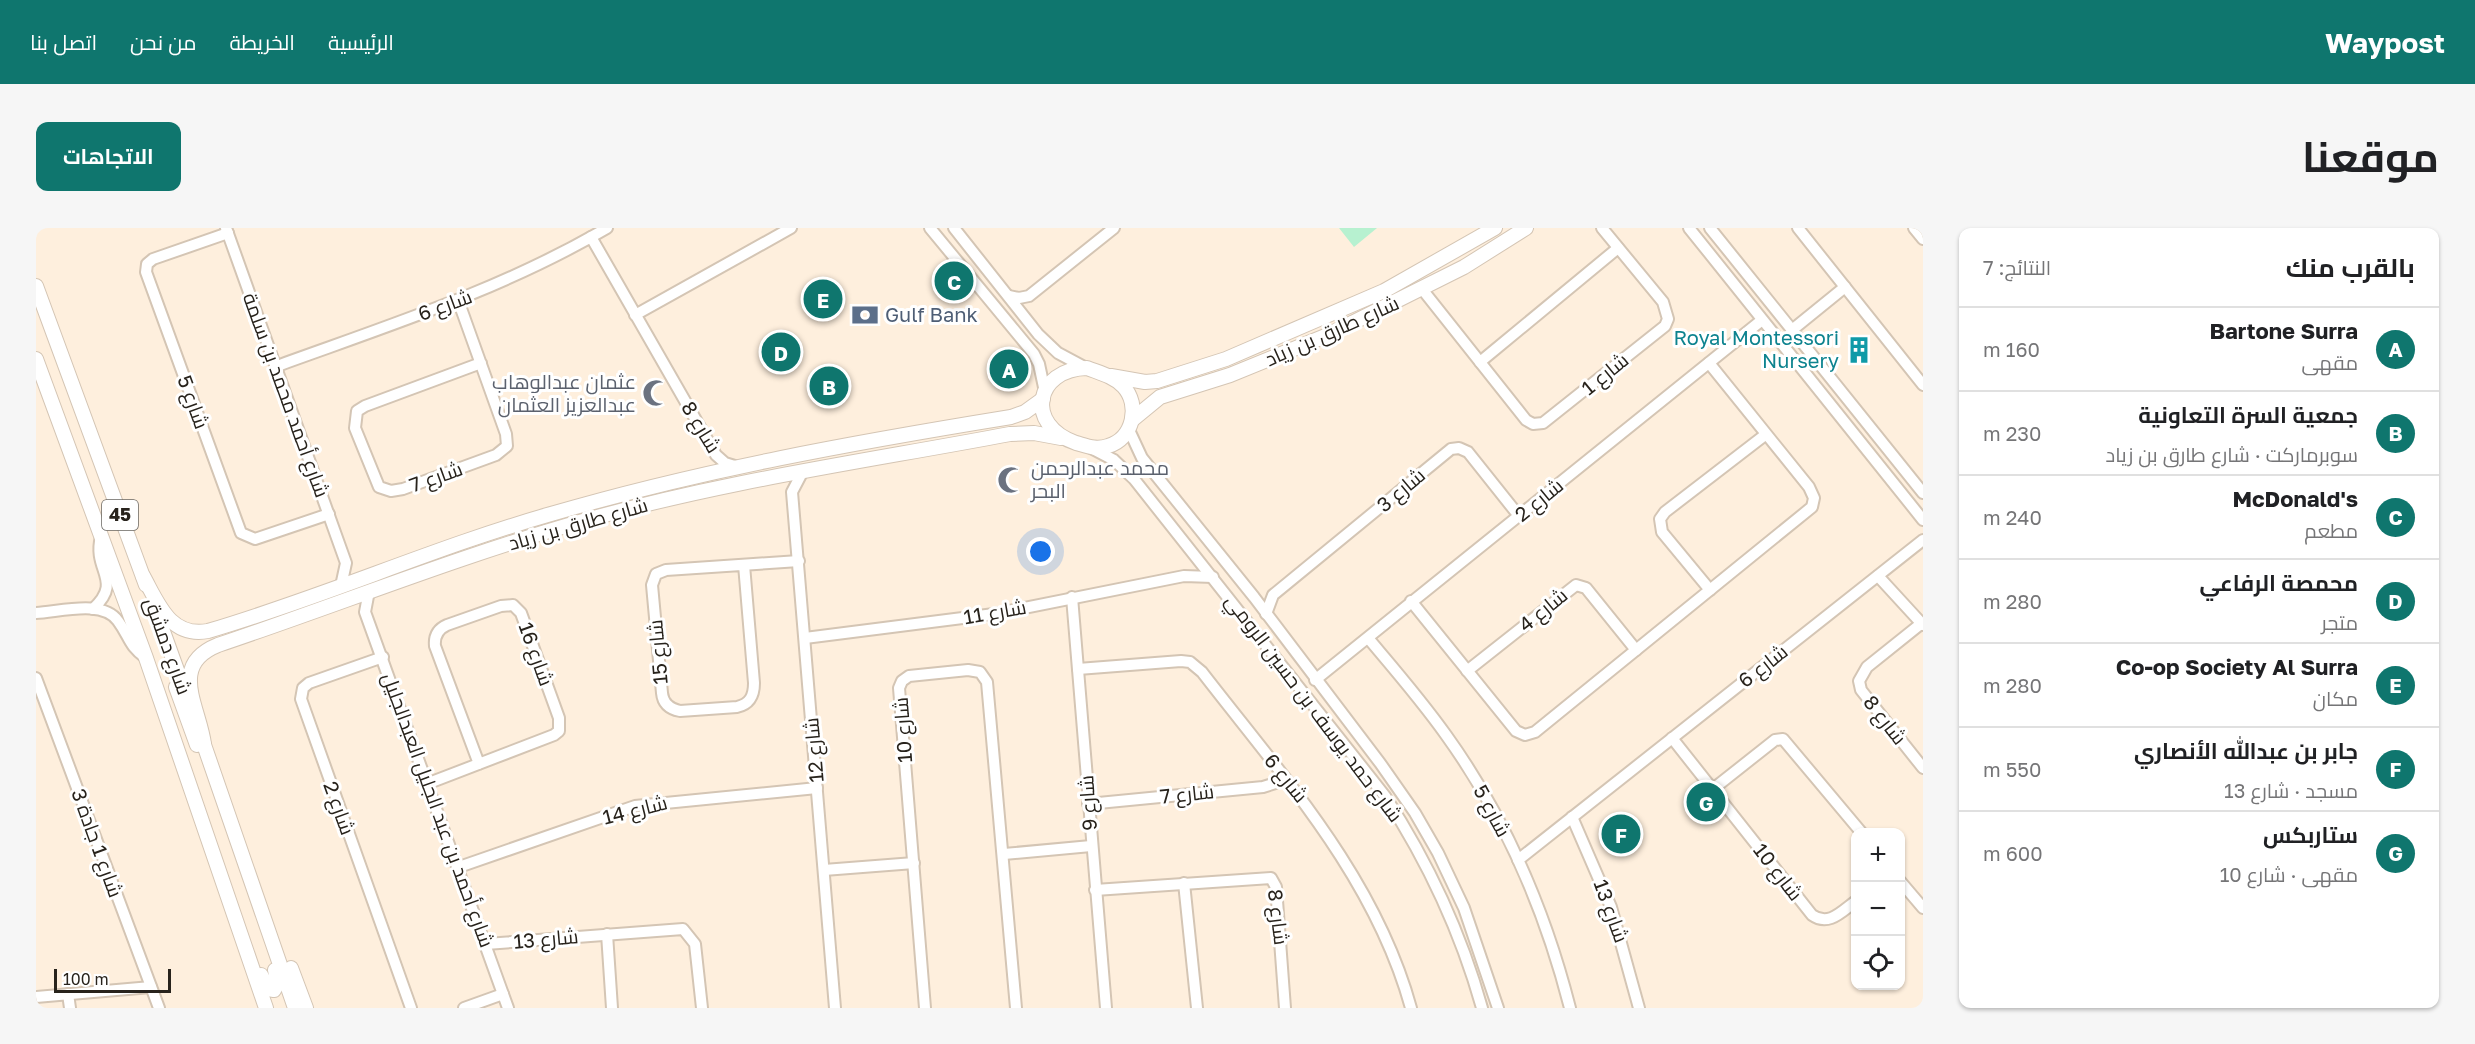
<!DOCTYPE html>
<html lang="ar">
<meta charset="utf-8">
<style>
:root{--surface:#fff;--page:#f6f6f6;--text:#202124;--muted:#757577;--line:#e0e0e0;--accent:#0f766e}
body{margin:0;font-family:"Golos Text",Cairo,sans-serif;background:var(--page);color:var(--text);direction:rtl}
.controls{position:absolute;right:18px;bottom:18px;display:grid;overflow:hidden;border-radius:12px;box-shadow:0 2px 4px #0004}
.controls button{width:54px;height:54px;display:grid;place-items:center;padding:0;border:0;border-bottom:2px solid var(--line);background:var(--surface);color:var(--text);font:30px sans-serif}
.scale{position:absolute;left:18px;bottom:15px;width:117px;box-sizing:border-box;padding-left:6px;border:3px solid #28231c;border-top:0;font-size:16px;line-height:21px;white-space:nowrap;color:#28231c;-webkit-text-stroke:4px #fff;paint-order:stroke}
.you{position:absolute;left:1005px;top:324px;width:21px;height:21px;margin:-15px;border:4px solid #fff;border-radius:50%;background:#1a73e8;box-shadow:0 0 0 9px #1a73e833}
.badge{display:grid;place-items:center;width:39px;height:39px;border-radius:50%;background:var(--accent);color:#fff;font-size:20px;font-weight:700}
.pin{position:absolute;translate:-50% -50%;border:3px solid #fff;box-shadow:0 2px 6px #0006}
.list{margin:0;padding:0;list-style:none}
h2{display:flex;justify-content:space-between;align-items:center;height:78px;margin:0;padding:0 24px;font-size:26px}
h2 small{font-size:20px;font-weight:400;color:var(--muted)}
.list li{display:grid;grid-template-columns:39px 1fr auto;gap:18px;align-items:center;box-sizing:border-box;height:84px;padding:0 24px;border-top:2px solid var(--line)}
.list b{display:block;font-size:22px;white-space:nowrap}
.list p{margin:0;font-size:20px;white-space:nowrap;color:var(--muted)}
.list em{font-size:20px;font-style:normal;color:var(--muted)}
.icon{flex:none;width:33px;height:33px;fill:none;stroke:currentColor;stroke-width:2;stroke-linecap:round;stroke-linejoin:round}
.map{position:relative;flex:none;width:1887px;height:780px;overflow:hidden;direction:ltr;border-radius:12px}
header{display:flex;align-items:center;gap:36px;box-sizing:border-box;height:84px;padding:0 30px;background:var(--accent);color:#fff}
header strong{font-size:28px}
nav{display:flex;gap:33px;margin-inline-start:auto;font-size:21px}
.intro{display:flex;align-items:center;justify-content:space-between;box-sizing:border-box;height:144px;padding:0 36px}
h1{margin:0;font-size:42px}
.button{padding:15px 27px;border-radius:12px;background:var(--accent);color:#fff;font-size:21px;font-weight:700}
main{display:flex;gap:36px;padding:0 36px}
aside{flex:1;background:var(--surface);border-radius:12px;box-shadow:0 2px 4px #0004}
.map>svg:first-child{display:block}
.green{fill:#b7f1d0}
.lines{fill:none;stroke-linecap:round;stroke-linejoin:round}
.minor-casing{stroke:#d4c5b4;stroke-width:14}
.major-casing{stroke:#d4c5b4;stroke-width:16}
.minor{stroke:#fff;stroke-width:10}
.major{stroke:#fff;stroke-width:14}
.labels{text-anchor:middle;stroke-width:6;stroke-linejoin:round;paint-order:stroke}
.shield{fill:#fff;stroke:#686560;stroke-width:1.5}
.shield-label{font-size:18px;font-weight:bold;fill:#28231c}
.street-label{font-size:20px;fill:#28231c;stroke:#fff}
.service-label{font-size:20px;fill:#4e5e75;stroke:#fff;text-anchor:start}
.culture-label{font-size:20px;fill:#0d838f;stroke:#fff;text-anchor:end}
.worship-label{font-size:20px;fill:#5b616d;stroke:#fff;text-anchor:end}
</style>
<header>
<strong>Waypost</strong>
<nav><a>الرئيسية</a><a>الخريطة</a><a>من نحن</a><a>اتصل بنا</a></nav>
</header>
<div class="intro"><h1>موقعنا</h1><a class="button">الاتجاهات</a></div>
<main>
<aside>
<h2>بالقرب منك<small>النتائج: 7</small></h2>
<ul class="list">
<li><span class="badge">A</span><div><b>Bartone Surra</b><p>مقهى</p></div><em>160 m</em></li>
<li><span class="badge">B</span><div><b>جمعية السرة التعاونية</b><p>سوبرماركت · شارع طارق بن زياد</p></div><em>230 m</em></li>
<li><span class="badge">C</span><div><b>McDonald's</b><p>مطعم</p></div><em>240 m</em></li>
<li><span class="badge">D</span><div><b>محمصة الرفاعي</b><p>متجر</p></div><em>280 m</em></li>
<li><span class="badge">E</span><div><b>Co-op Society Al Surra</b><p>مكان</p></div><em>280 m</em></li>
<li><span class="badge">F</span><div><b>جابر بن عبدالله الأنصاري</b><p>مسجد · شارع 13</p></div><em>550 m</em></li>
<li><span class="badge">G</span><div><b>ستاربكس</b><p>مقهى · شارع 10</p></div><em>600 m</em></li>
</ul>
</aside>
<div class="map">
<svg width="1887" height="780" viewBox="0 0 1887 780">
<rect width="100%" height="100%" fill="#feefdd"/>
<path class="green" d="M1303 0H1341L1318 19Z"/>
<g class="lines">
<defs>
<g id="minor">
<path d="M190 0 310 335 305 358"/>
<path d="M894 0 998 126 1003 136 1009 164"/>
<path d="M918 0 1002 106 1022 125 1050 140"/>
<path d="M1653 0 1887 292"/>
<path d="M1674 0 1887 265"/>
<path d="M1762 0 1887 157"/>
<path d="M1878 0 1887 11"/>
<path d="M192 5 117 31 111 36 110 44 205 305 219 311 293 286"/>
<path d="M555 9 680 227 689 235 702 239"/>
<path d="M1386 61 1490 192 1497 196 1507 195 1629 98 1632 91 1627 74 1566 0"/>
<path d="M973 68 983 70 993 68 1078 0"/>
<path d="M422 72 470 206 471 218 460 227 367 261 355 263 343 259 319 200 321 183 329 178 445 135"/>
<path d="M599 87 755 0"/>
<path d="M1756 102 1809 59"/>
<path d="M1444 134 1582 20"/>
<path d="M241 138C354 97 467 61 571 0"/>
<path d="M1093 202 1106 230 1218 369 1344 535 1379 585 1402 625 1428 680 1462 780"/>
<path d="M1055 220 1078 232 1098 251 1349 568C1392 634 1425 705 1446 780"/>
<path d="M767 243 756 264 799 780"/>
<path d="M708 337 718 455C718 468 714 476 701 479L644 483C634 481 627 476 626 465L616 357 620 346 630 342 763 333"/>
<path d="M1842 348 1887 397"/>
<path d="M1674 362 1626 304 1624 291 1629 284 1729 207"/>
<path d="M333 363 329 384 472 780"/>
<path d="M1036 369 1070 780"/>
<path d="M1375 373 1480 503 1489 507 1499 504 1776 279 1778 270 1773 259 1673 135"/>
<path d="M57 381C88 352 56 343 65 309"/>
<path d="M0 385C23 384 67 371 82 393 94 409 92 417 110 430"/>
<path d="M1230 386 1237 367 1415 221 1423 220 1432 224 1483 288"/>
<path d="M1886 395 1831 439 1823 453 1825 462 1887 540"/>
<path d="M769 410 958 386 1148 348 1177 349"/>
<path d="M1332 410C1359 442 1386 473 1410 507 1469 589 1509 682 1534 780"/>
<path d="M347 429 273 455 267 460 265 471 375 780"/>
<path d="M1042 441 1145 433 1154 434 1166 444C1247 549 1339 649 1375 780"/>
<path d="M1431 443 1540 357 1550 360 1600 422"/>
<path d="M0 450 123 780"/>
<path d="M1279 452 1726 92"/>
<path d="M1636 510 1776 687C1793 699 1806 683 1820 673"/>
<path d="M393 555 518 507 523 503V490L485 385 477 377 465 378 411 397C402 401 398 408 399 418L443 536"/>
<path d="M1677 561 1739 512 1747 511 1825 604"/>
<path d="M1052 576 1227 559 1249 552"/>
<path d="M1536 589 1575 679 1603 780"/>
<path d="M968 626 1055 618"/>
<path d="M1482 632 1887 312"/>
<path d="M423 639 599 578 781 560"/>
<path d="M788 642 878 635"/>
<path d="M1864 653 1887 680"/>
<path d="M1148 655 1161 780"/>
<path d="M1059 662 1235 650 1240 659 1249 780"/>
<path d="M571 706 576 780"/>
<path d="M450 716 647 701 659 716 666 780"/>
<path d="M32 766 34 780"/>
<path d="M0 769 115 759"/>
<path d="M428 780 467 766"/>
<path d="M889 780 863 460 866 453 873 448 932 442 944 444 951 454 980 780"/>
</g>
<g id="major">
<path d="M0 58 110 357"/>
<path d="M0 131 110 430 230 780"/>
<path d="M1051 140C1064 145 1077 148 1087 158 1105 177 1097 211 1072 218 1060 222 1051 218 1040 215 988 197 999 141 1051 140Z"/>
<path d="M1075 148 1109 154 1121 153 1190 131 1348 63 1459 0"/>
<path d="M1096 192 1124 169 1194 147 1292 107 1428 39 1490 0"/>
<path d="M107 348C122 375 134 410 172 403 288 369 399 319 515 286 665 242 821 214 975 189L989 184 1007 171"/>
<path d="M119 381 150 467"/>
<path d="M140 459 161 517"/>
<path d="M165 508 259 780"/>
<path d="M168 516C163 478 132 437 182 417 304 376 423 328 547 293 687 253 831 233 974 206L998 205 1025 210"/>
<path d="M255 740 270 780"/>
<path d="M225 747 232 761 238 762 242 755 239 742"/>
</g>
</defs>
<use href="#minor" class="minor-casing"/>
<use href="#major" class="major-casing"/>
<use href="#minor" class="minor"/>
<use href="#major" class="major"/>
</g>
<defs>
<symbol id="bank-bare" viewBox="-9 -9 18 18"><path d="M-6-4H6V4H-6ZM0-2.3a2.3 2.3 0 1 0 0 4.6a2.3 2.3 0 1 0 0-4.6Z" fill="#5c6f8a" stroke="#fff" stroke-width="2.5" paint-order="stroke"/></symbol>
<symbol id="building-bare" viewBox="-9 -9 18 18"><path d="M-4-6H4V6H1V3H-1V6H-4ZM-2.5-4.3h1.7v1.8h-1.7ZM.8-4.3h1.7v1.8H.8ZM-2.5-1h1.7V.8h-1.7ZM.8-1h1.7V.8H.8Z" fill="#0f9aa8" stroke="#fff" stroke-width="2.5" paint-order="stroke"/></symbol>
<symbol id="mosque-bare" viewBox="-9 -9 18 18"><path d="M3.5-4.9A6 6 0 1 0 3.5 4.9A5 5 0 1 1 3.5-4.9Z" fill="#6b7280" stroke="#fff" stroke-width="2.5" paint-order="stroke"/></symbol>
</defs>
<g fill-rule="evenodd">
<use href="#bank-bare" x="810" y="68" width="38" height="38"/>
<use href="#building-bare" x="1804" y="103" width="38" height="38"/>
<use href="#mosque-bare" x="601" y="146" width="38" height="38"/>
<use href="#mosque-bare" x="956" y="233" width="38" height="38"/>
</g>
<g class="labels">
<rect class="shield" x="66" y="272" width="36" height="30" rx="4.5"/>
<g class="shield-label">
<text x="84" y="293">45</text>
</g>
<g class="street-label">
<text transform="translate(409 77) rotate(-20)" y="7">شارع 6</text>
<text transform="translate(1296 103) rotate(-24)" y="7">شارع طارق بن زياد</text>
<text transform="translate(1569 146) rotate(-39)" y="7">شارع 1</text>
<text transform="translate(250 167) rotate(70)" y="7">شارع أحمد محمد بن سلمة</text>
<text transform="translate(157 174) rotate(70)" y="7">شارع 5</text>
<text transform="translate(665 199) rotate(59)" y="7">شارع 8</text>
<text transform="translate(400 249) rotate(-20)" y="7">شارع 7</text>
<text transform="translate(1365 262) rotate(-40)" y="7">شارع 3</text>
<text transform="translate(1503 272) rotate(-39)" y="7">شارع 2</text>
<text transform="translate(542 296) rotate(-16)" y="7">شارع طارق بن زياد</text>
<text transform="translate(1507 382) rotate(-39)" y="7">شارع 4</text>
<text transform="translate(959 384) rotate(-10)" y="7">شارع 11</text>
<text transform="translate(132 418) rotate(70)" y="7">شارع دمشق</text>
<text transform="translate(622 424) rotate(-95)" y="7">شارع 15</text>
<text transform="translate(500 426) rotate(70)" y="7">شارع 16</text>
<text transform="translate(1727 438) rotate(-38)" y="7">شارع 6</text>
<text transform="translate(1278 480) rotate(53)" y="7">شارع حمد يوسف بن حسين الرومي</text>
<text transform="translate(1849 492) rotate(52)" y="7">شارع 8</text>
<text transform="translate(867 502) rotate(-94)" y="7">شارع 10</text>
<text transform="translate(778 522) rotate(-95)" y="7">شارع 12</text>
<text transform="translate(1250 550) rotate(51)" y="7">شارع 6</text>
<text transform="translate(1151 566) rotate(-6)" y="7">شارع 7</text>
<text transform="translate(1052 575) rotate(-94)" y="7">شارع 9</text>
<text transform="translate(303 580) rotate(70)" y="7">شارع 2</text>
<text transform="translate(402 582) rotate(70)" y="7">شارع أحمد بن عبد الجليل العبدالجليل</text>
<text transform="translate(599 582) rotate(-14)" y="7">شارع 14</text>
<text transform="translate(1456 583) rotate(62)" y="7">شارع 5</text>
<text transform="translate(61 615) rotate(70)" y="7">شارع 1 جادة 3</text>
<text transform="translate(1742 644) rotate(52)" y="7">شارع 10</text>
<text transform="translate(1575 683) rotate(70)" y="7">شارع 13</text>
<text transform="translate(1242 689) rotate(83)" y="7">شارع 8</text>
<text transform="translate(510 711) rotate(-5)" y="7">شارع 13</text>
</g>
<g class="service-label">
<text x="849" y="94">Gulf Bank</text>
</g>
<g class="culture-label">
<text x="1803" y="117">Royal Montessori<tspan x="1803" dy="23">Nursery</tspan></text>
</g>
<g class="worship-label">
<text x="600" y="161">عثمان عبدالوهاب<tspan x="600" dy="23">عبدالعزيز العثمان</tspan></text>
<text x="995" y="247" text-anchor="start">محمد عبدالرحمن<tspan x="995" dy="23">البحر</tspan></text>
</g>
</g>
</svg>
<div class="controls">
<button>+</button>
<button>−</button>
<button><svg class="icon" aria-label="locate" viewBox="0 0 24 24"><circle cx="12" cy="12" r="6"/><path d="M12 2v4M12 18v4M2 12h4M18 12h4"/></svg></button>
</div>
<div class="scale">100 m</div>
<div class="you"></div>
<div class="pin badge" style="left:973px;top:141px">A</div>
<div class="pin badge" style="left:793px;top:158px">B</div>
<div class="pin badge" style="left:918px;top:53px">C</div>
<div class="pin badge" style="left:745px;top:124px">D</div>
<div class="pin badge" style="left:787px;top:71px">E</div>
<div class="pin badge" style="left:1585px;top:606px">F</div>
<div class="pin badge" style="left:1670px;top:574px">G</div>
</div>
</main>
